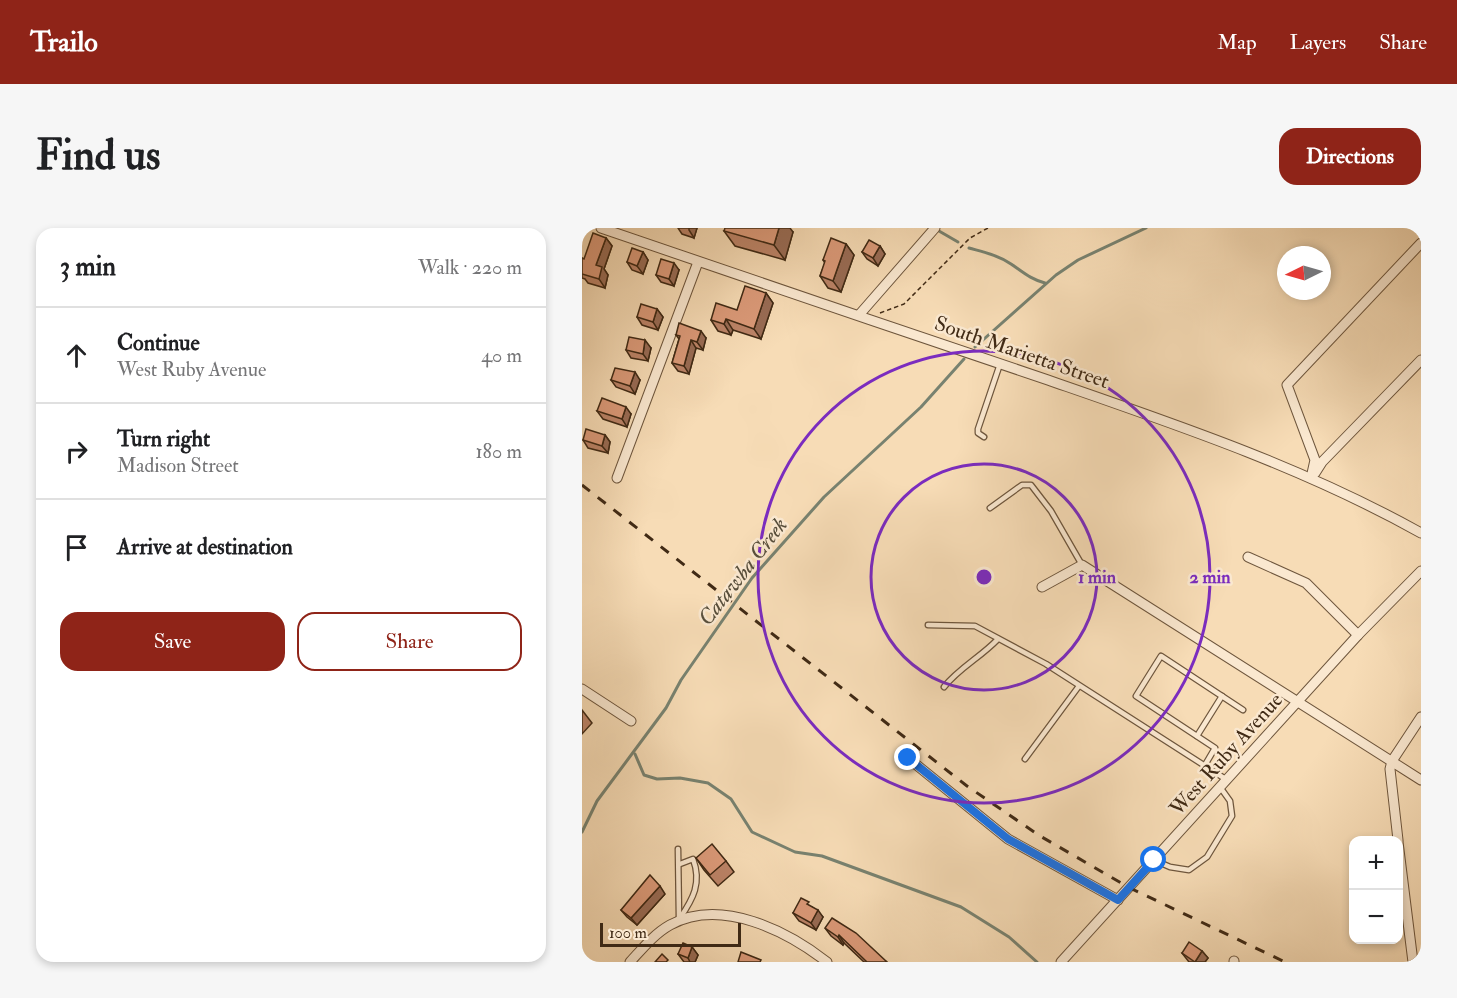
<!DOCTYPE html>
<meta charset="utf-8">
<style>
:root{--surface:#fff;--page:#f6f6f6;--text:#202124;--muted:#757577;--line:#e0e0e0;--accent:#8f2418}
body{margin:0;font-family:"IM FELL Double Pica",serif;background:var(--page);color:var(--text)}
.controls{position:absolute;right:18px;bottom:18px;display:grid;overflow:hidden;border-radius:12px;box-shadow:0 3px 9px #0003}
.controls button{width:54px;height:54px;display:grid;place-items:center;padding:0;border:0;border-bottom:2px solid var(--line);background:var(--surface);color:var(--text);font:30px sans-serif}
.compass{position:absolute;left:695px;top:18px;width:54px;height:54px;border-radius:50%;background:var(--surface);box-shadow:0 3px 9px #0003;rotate:265deg}
.scale{position:absolute;left:18px;bottom:15px;width:141px;box-sizing:border-box;padding-left:6px;border:3px solid #402a15;border-top:0;font-size:16px;line-height:21px;white-space:nowrap;color:#402a15;-webkit-text-stroke:4px #fae8d0;paint-order:stroke}
.stop{position:absolute;width:18px;height:18px;margin:-14px;border:4px solid #1a73e8;border-radius:50%;background:#fff}
.stop.end{background:#1a73e8;border-color:#fff;box-shadow:0 2px 6px #0008}
.list{margin:0;padding:0;list-style:none}
h2{display:flex;justify-content:space-between;align-items:center;height:78px;margin:0;padding:0 24px;font-size:26px}
h2 small{font-size:20px;font-weight:400;color:var(--muted)}
.list li{display:grid;grid-template-columns:39px 1fr auto;gap:18px;align-items:center;box-sizing:border-box;height:96px;padding:0 24px;border-top:2px solid var(--line)}
.list b{display:block;font-size:22px;white-space:nowrap}
.list p{margin:0;font-size:20px;white-space:nowrap;color:var(--muted)}
.list em{font-size:20px;font-style:normal;color:var(--muted)}
.actions{display:flex;gap:12px;padding:18px 24px}
.actions a{flex:1;padding:14px 0;border:2px solid var(--accent);border-radius:18px;text-align:center;font-size:21px;color:var(--accent)}
.actions .main{background:var(--accent);color:#fff}
.icon{flex:none;width:33px;height:33px;fill:none;stroke:currentColor;stroke-width:2;stroke-linecap:round;stroke-linejoin:round}
.map{position:relative;flex:none;width:839px;height:734px;overflow:hidden;border-radius:18px}
header{display:flex;align-items:center;gap:36px;box-sizing:border-box;height:84px;padding:0 30px;background:var(--accent);color:#fff}
header strong{font-size:28px}
nav{display:flex;gap:33px;margin-inline-start:auto;font-size:21px}
.intro{display:flex;align-items:center;justify-content:space-between;box-sizing:border-box;height:144px;padding:0 36px}
h1{margin:0;font-size:42px}
.button{padding:15px 27px;border-radius:18px;background:var(--accent);color:#fff;font-size:21px;font-weight:700}
main{display:flex;gap:36px;padding:0 36px}
aside{flex:1;background:var(--surface);border-radius:18px;box-shadow:0 3px 9px #0003}
.map>svg:first-child{display:block}
.lines{fill:none;stroke-linecap:round;stroke-linejoin:round}
.stream{stroke:#788270;stroke-width:3}
.service-casing{stroke:#6e563d;stroke-width:7}
.minor-casing{stroke:#6e563d;stroke-width:11}
.path{stroke:#402a15;stroke-width:1.5;stroke-dasharray:4.5 3;stroke-linecap:butt}
.service{stroke:#fae8d0;stroke-width:4.5}
.minor{stroke:#fae8d0;stroke-width:9}
.rail{stroke:#402a15;stroke-width:3;stroke-dasharray:10 10;stroke-linecap:butt}
.wall{fill:#bc8468;stroke:#402a15;stroke-width:1.5}
.shaded-wall{fill:#996c55;stroke:#402a15;stroke-width:1.5}
.building{fill:#db9a79;stroke:#402a15;stroke-width:1.5}
.route{stroke:#1a73e8;stroke-width:8}
.ring{fill:none;stroke:#7b2cbf;stroke-width:3}
.labels{text-anchor:middle;stroke-width:5;stroke-linejoin:round;paint-order:stroke}
.street-label{font-size:21px;fill:#402a15;stroke:#fae8d0}
.water-label{font-size:22px;font-style:italic;fill:#574e3b;stroke:#fae8d0}
.centre{fill:#7b2cbf;stroke:#fae8d0;stroke-width:3}
.ring-label{font-size:18px;text-anchor:middle;font-weight:bold;fill:#7b2cbf;stroke:#fae8d0;stroke-width:5;stroke-linejoin:round;paint-order:stroke}
</style>
<header>
<strong>Trailo</strong>
<nav><a>Map</a><a>Layers</a><a>Share</a></nav>
</header>
<div class="intro"><h1>Find us</h1><a class="button">Directions</a></div>
<main>
<aside>
<h2>3 min<small>Walk · 220 m</small></h2>
<ul class="list">
<li><svg class="icon" aria-label="ahead" viewBox="0 0 24 24"><path d="M12 20V5M6 11l6-6 6 6"/></svg><div><b>Continue</b><p>West Ruby Avenue</p></div><em>40 m</em></li>
<li><svg class="icon" aria-label="right" viewBox="0 0 24 24"><path d="M7 20v-9h11M14 6l5 5-5 5"/></svg><div><b>Turn right</b><p>Madison Street</p></div><em>180 m</em></li>
<li><svg class="icon" aria-label="arrive" viewBox="0 0 24 24"><path d="M6 21V4h12l-3 4 3 4H6"/></svg><div><b>Arrive at destination</b></div></li>
</ul>
<div class="actions"><a class="main">Save</a><a>Share</a></div>
</aside>
<div class="map">
<svg width="839" height="734" viewBox="0 0 839 734">
<rect width="100%" height="100%" fill="#f7dcb6"/>
<filter id="stains"><feTurbulence type="fractalNoise" baseFrequency=".00333" numOctaves="4"/><feColorMatrix values="0 0 0 0 .2 0 0 0 0 .09 0 0 0 0 .02 0 0 0 .5 -.17"/></filter>
<radialGradient id="worn" r=".72"><stop offset=".6" stop-color="#630" stop-opacity="0"/><stop offset="1" stop-color="#630" stop-opacity=".3"/></radialGradient>
<g class="lines">
<g class="stream">
<path d="M357 3 376 14"/>
<path d="M387 20C401 24 416 27 429 36 441 44 448 51 463 55"/>
<path d="M393 119 474 47 496 32 564 0"/>
<path d="M53 526 62 547 75 551 98 550 126 555 149 571 170 604 213 624 240 628 379 679 427 709 455 734"/>
<path d="M0 604 15 573 84 480 99 452 170 350 242 269 339 179 382 131"/>
</g>
<defs>
<g id="service">
<path d="M402 209 396 205V201L418 136"/>
<path d="M408 280 440 257H449L469 283 500 337"/>
<path d="M346 397 393 398 464 436 645 552"/>
<path d="M362 459C377 440 399 429 416 411"/>
<path d="M615 508 640 468"/>
<path d="M443 531 497 458"/>
<path d="M623 537 633 520 554 468 579 428 661 482"/>
<path d="M96 621 97 690"/>
<path d="M572 632 588 639 607 642 625 629 650 588 648 573 638 559"/>
<path d="M98 636 111 631C120 655 111 671 98 690"/>
</g>
<g id="minor">
<path d="M19 0C168 52 317 101 466 152 593 196 721 239 839 305"/>
<path d="M277 87 353 0"/>
<path d="M733 245 740 234 839 132"/>
<path d="M35 250 116 34"/>
<path d="M729 250 733 232 705 157 839 15"/>
<path d="M666 329 724 355 776 407"/>
<path d="M460 359 500 337 839 552"/>
<path d="M0 461 49 493"/>
<path d="M326 530 426 611 536 672"/>
<path d="M816 612 808 541 810 533 839 489"/>
<path d="M816 614 831 734"/>
<path d="M48 734C60 721 72 706 88 697 139 669 205 703 245 734"/>
<path d="M479 734 776 407 839 343"/>
<path d="M652 734V733"/>
</g>
</defs>
<use href="#service" class="service-casing"/>
<use href="#minor" class="minor-casing"/>
<path class="path" d="M298 85 322 76 388 10 406 0"/>
<use href="#service" class="service"/>
<use href="#minor" class="minor"/>
<path class="rail" d="M0 257 385 558 458 608 548 660 703 734"/>
</g>
<g class="wall">
<path d="M96 0H115L112 10 100 6Z"/>
<path d="M142 3 211 4 203 32 153 18Z"/>
<path d="M24 10 30 18 22 41 26 47 23 60 6 55 3 51 0 50V30L2 31Z"/>
<path d="M264 16 272 27 259 64 246 60 238 48 243 35 241 32Z"/>
<path d="M298 18 303 26 296 38 285 31 280 24Z"/>
<path d="M61 24 66 32 61 46 50 42 45 34Z"/>
<path d="M97 42 92 58 79 54 74 47Z"/>
<path d="M184 65 191 75 179 111 151 102 149 107 136 103 129 92 155 82Z"/>
<path d="M75 81 81 89 76 102 60 97 55 89Z"/>
<path d="M94 107 124 110 121 122 114 120 107 146 96 143 90 135 97 111Z"/>
<path d="M69 120 66 133 49 130 44 122Z"/>
<path d="M29 152H58L53 166 34 159Z"/>
<path d="M15 183 49 186 45 199 21 191Z"/>
<path d="M23 207 28 214 26 225 6 220 1 212Z"/>
<path d="M0 482 10 495 0 506Z"/>
<path d="M114 630 144 633 152 644 136 658 122 642Z"/>
<path d="M83 666 55 697 45 689 39 682Z"/>
<path d="M230 679 241 689 234 702 217 693 211 685Z"/>
<path d="M243 700 305 734H282L262 715 261 717 249 708Z"/>
<path d="M110 719 116 727 113 734H102L96 726Z"/>
<path d="M620 723 626 730 623 734H607L600 725Z"/>
</g>
<g class="shaded-wall">
<path d="M107 0H115L112 10 107 2Z"/>
<path d="M197 0H208L211 4 203 32 192 17Z"/>
<path d="M24 10 30 18 22 41 26 47 23 60 17 51 14 37Z"/>
<path d="M264 16 272 27 259 64 251 53Z"/>
<path d="M298 18 303 26 296 38 291 30Z"/>
<path d="M61 24 66 32 61 46 55 38Z"/>
<path d="M92 35 97 42 92 58 87 51Z"/>
<path d="M184 65 191 75 179 111 172 101Z"/>
<path d="M75 81 81 89 76 102 71 94Z"/>
<path d="M144 91 151 102 149 107 142 96Z"/>
<path d="M119 103 124 110 121 122 115 114Z"/>
<path d="M63 112 69 120 66 133 61 126Z"/>
<path d="M109 112 114 120 107 146 102 138Z"/>
<path d="M53 144 58 152 53 166 48 158Z"/>
<path d="M44 179 49 186 45 199 40 191Z"/>
<path d="M23 207 28 214 26 225 20 218Z"/>
<path d="M78 658 83 666 55 697 49 690Z"/>
<path d="M236 682 241 689 234 702 229 695Z"/>
<path d="M257 707 262 715 261 717 256 709Z"/>
<path d="M110 719 116 727 113 734H108L106 730Z"/>
<path d="M620 723 626 730 623 734H613Z"/>
</g>
<g class="building">
<path d="M143 0H197L192 17 142 3Z"/>
<path d="M11 5 24 10 14 37 20 39 17 51 0 46V30L2 31Z"/>
<path d="M249 10 264 16 251 53 238 48 243 33 241 32Z"/>
<path d="M287 12 298 18 291 30 280 24Z"/>
<path d="M50 20 61 24 55 38 45 34Z"/>
<path d="M79 31 92 35 87 51 74 47Z"/>
<path d="M163 58 184 65 172 101 144 91 142 96 129 92 134 75 155 82Z"/>
<path d="M59 76 75 81 71 94 55 89Z"/>
<path d="M97 95 119 103 115 114 109 112 102 138 90 135 98 108 94 107Z"/>
<path d="M47 109 63 112 61 126 44 122Z"/>
<path d="M33 140 53 144 48 158 29 152Z"/>
<path d="M20 170 44 179 40 191 15 183Z"/>
<path d="M4 201 23 207 20 218 1 212Z"/>
<path d="M130 616 144 633 128 647 114 630Z"/>
<path d="M68 647 78 658 49 690 39 682Z"/>
<path d="M219 670 227 674 225 676 236 682 229 695 211 685Z"/>
<path d="M250 690 274 705 305 734H285L257 707 256 709 243 700Z"/>
<path d="M607 714 620 723 613 734 600 725Z"/>
<path d="M101 715 110 719 106 730 96 726Z"/>
<path d="M159 724 179 732 178 734H156Z"/>
<path d="M80 726 86 732 84 734H73Z"/>
</g>
<g class="lines">
<path class="route" d="M326 530 426 611 536 672 572 632"/>
</g>
<g class="ring">
<circle cx="402" cy="349" r="113"/>
<circle cx="402" cy="349" r="226"/>
</g>
<g class="labels">
<g class="street-label">
<text transform="translate(440 124) rotate(19)" y="7">South Marietta Street</text>
<text transform="translate(644 526) rotate(-48)" y="7">West Ruby Avenue</text>
</g>
<g class="water-label">
<text transform="translate(160 343) rotate(-52)" y="8">Catawba Creek</text>
</g>
</g>
<circle cx="402" cy="349" r="9" class="centre"/>
<g class="ring-label">
<text x="515" y="355">1 min</text>
<text x="628" y="355">2 min</text>
</g>
<rect width="100%" height="100%" filter="url(#stains)"/>
<rect width="100%" height="100%" fill="url(#worn)"/>
</svg>
<div class="controls">
<button>+</button>
<button>−</button>
</div>
<svg class="compass" viewBox="-18 -18 36 36"><path d="M0-13l5 13h-10z" fill="#e53935"/><path d="M0 13l5-13h-10z" fill="#757577"/></svg>
<div class="scale">100 m</div>
<div class="stop" style="left:572px;top:632px"></div>
<div class="stop end" style="left:326px;top:530px"></div>
</div>
</main>
